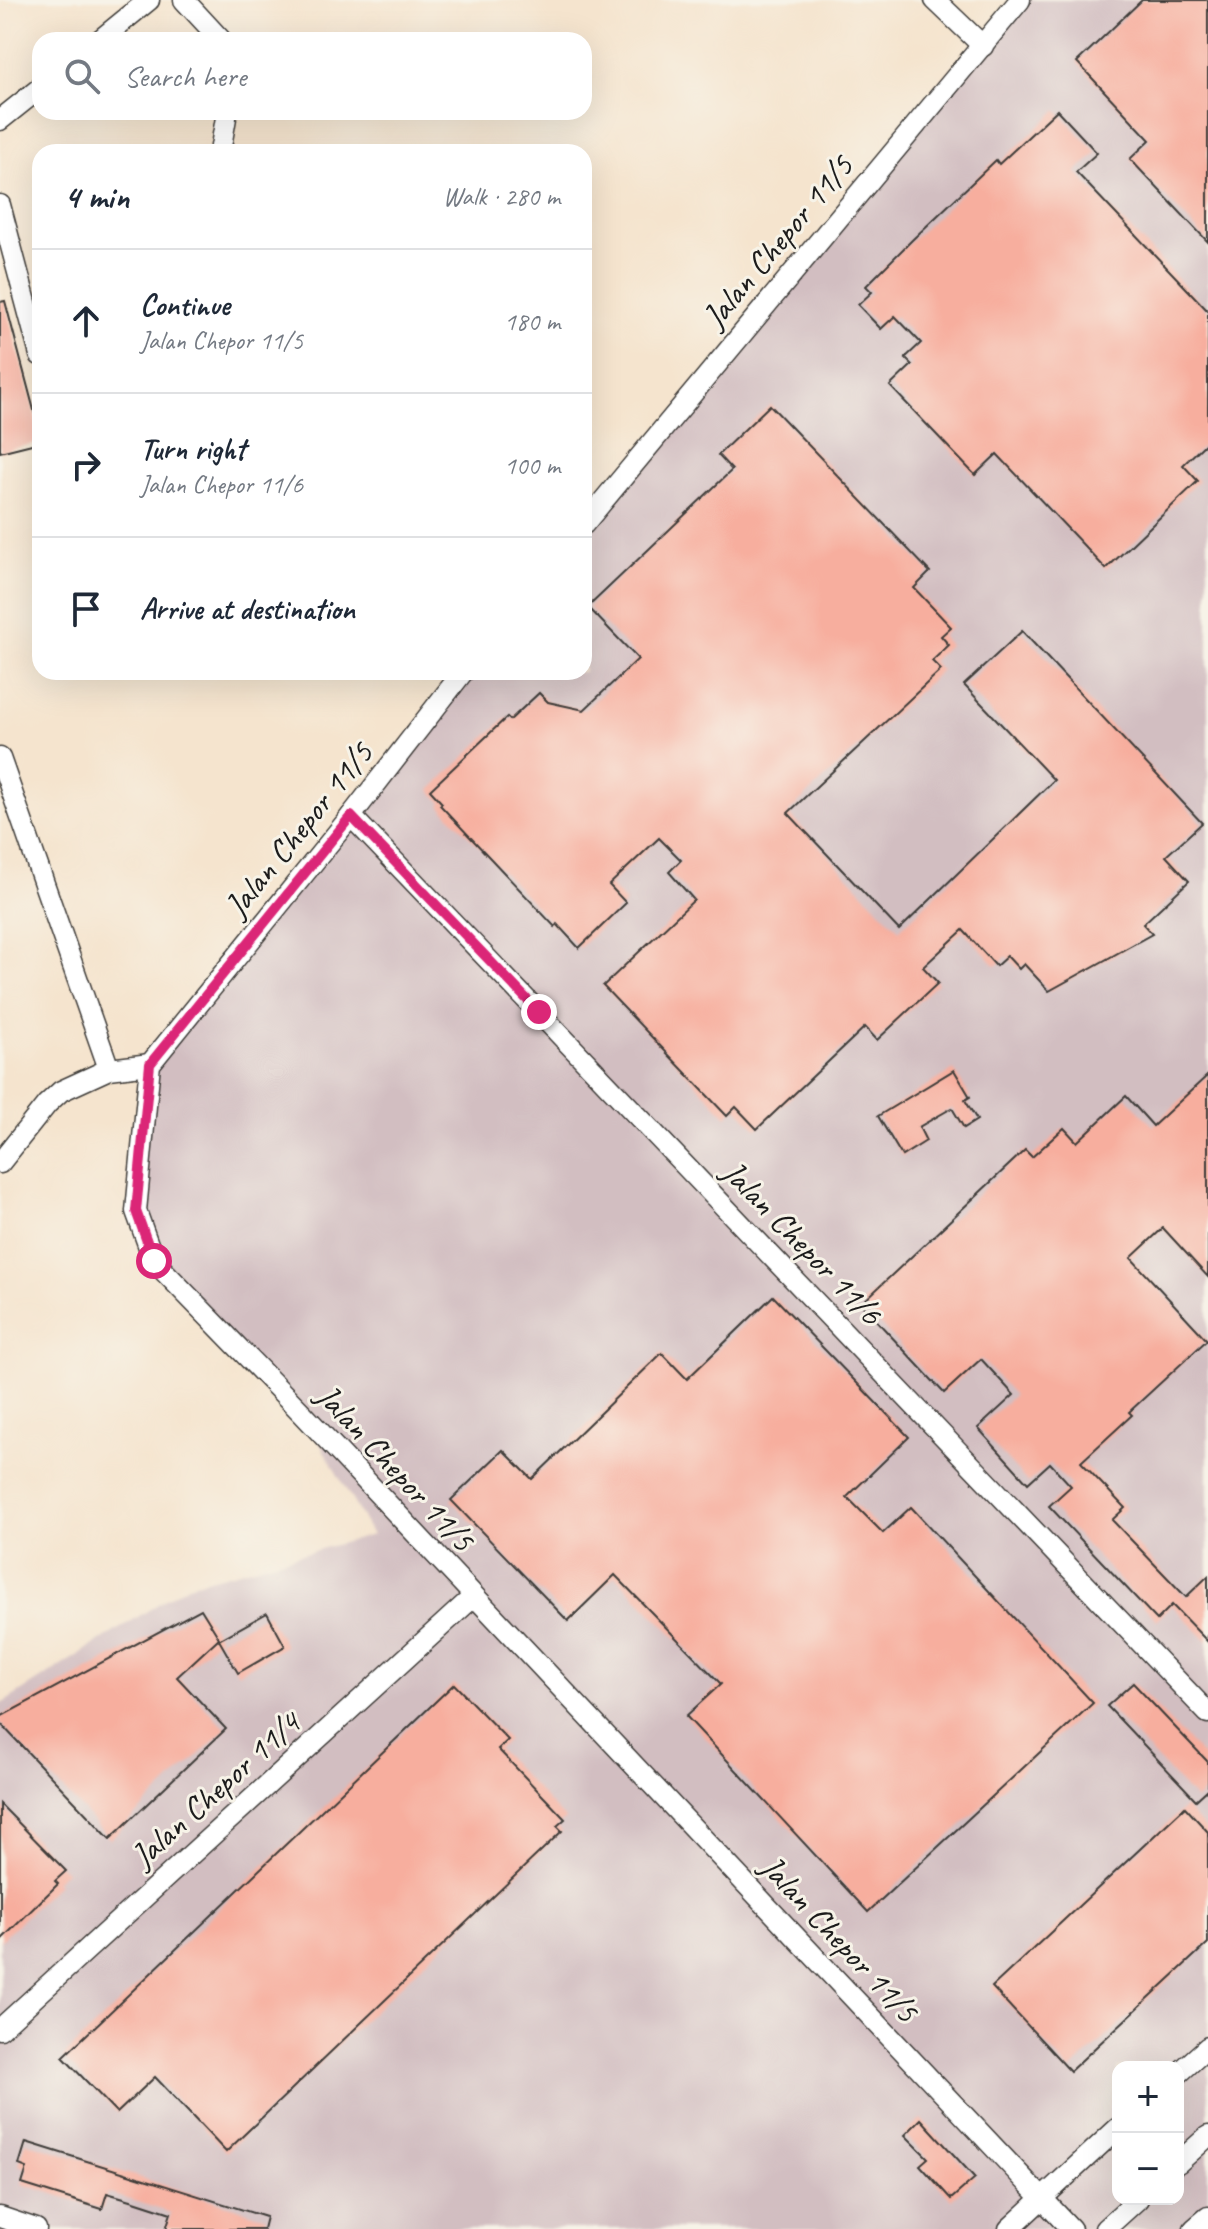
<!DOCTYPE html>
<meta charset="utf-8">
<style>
:root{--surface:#fff;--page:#f2f2f3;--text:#1f2937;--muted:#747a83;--line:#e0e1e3}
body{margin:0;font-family:Caveat,sans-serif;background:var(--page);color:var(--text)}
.controls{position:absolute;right:24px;bottom:24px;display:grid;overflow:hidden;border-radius:16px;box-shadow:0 8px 32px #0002}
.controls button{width:72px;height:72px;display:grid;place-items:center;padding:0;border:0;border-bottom:2px solid var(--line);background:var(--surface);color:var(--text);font:40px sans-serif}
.stop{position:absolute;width:24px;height:24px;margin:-18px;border:6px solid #db2777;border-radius:50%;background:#fff}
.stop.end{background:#db2777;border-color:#fff;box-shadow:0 2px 8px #0008}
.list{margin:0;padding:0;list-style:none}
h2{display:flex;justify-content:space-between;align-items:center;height:104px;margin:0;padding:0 32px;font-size:34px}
h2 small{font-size:26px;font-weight:400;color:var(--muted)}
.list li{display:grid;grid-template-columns:52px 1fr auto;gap:24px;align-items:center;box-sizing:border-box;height:144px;padding:0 32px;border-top:2px solid var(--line)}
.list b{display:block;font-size:30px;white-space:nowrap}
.list p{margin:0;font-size:26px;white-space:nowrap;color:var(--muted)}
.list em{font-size:26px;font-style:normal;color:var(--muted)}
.icon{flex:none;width:44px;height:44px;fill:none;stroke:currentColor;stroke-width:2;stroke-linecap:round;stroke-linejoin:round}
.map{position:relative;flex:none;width:1208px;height:2229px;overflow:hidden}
.search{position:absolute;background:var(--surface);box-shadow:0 8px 32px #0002;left:32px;top:32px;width:560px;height:88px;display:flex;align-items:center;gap:20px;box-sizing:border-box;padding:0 28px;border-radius:24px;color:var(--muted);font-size:30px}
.panel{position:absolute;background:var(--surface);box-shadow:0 8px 32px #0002;left:32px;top:144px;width:560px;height:536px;border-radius:24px}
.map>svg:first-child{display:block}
.industrial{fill:#d2bec1;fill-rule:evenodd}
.building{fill:#f7ae9e}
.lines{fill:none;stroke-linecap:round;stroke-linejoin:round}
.minor-casing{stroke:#3d3a37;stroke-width:23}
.minor{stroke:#fff;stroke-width:20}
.route{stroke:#db2777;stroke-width:10}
.labels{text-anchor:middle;stroke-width:6;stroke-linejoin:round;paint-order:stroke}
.street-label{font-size:34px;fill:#1c1c1c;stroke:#f7f3e8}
</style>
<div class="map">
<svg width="1208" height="2229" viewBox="0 0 1208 2229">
<rect width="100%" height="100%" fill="#f7f3e8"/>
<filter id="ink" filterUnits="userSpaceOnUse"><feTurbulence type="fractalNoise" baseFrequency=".0125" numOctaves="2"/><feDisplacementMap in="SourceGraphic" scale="16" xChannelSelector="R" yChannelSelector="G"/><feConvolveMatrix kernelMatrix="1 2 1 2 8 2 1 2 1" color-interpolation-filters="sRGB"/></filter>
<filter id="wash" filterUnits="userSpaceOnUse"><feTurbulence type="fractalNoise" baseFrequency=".006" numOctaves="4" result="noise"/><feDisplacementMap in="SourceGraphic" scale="32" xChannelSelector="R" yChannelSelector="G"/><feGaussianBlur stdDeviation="1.8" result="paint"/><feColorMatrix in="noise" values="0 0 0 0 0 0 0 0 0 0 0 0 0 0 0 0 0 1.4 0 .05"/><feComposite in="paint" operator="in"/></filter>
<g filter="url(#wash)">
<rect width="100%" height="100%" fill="#f5e4ce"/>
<path class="industrial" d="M1020 0H1208V2229H0V1705L188 1585 372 1535 303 1414 154 1261 136 1211 146 1054 463 672H584V524ZM1118 2067H1178V2199H1118Z"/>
<g id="blocks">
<g class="building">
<path d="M1142 0H1208V242L1130 159 1150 140 1077 62Z"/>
<path d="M1057 110 1097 153 1076 172 1208 311V441L1183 465 1198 481 1106 569 997 454 975 475 890 386 912 365 905 358 921 343 895 316 881 329 858 305 872 292 866 286 912 240 996 160 999 164Z"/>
<path d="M5 301 40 433V442L0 452V302Z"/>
<path d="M770 405 930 572 914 588 951 627 941 636 949 645 932 661 941 670 788 813 899 930 1054 780 964 685 1022 631 1202 823 1166 856 1189 881 1143 924 1152 934 1049 991 1024 964 1019 969 1007 956 996 966 963 930 923 967 938 983 877 1040 865 1027 757 1129 736 1107 727 1116 603 986 694 900 669 872 681 860 659 838 609 885 626 903 579 948 557 924 555 927 440 805 442 803 430 790 507 717 510 720 539 693 548 702 584 710 638 659 588 607 732 470 718 455Z"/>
<path d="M954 1070 970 1097 965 1100 977 1120 964 1128 952 1108 919 1127 926 1141 902 1156 878 1116Z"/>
<path d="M1208 1075V1277L1163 1228 1131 1258 1207 1340 1129 1412 1132 1415 1081 1462 1125 1508 1112 1520 1186 1597 1208 1576V1642L1172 1605 1157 1620 1049 1506 1071 1486 1050 1463 1028 1483 978 1428 1014 1395 981 1359 944 1393 861 1304 1025 1150 1032 1157 1064 1128 1077 1142 1126 1096 1153 1126Z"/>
<path d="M773 1296 909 1437 847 1497 883 1533 911 1507 1093 1703 868 1912 686 1716 721 1684 615 1575 568 1621 451 1500 503 1450 532 1479 662 1353 687 1379Z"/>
<path d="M201 1609 219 1638 177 1677 226 1729 110 1839 0 1723V1717Z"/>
<path d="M267 1613 285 1646 238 1673 219 1640Z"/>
<path d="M1133 1683 1208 1762V1789L1196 1800 1107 1706Z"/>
<path d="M454 1684 508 1740 498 1749 565 1819 557 1826 562 1831 226 2152 155 2077 117 2113 63 2057Z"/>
<path d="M0 1804 66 1871 55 1881 58 1884 0 1941Z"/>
<path d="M1185 1807 1208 1832V1943L1070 2071 992 1987Z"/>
<path d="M921 2119 975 2178 951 2199 920 2165 928 2158 905 2135Z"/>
<path d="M26 2142 266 2217 263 2229H166L171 2213 131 2200 107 2193 102 2209 22 2184 27 2168 19 2165Z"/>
</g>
</g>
</g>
<g filter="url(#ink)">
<use href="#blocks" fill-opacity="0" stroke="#3d3a37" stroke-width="2"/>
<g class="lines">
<defs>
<g id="minor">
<path d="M184 0 221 40"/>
<path d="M935 0 983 46"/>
<path d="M100 40 149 0"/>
<path d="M0 120 40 88"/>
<path d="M220 152 227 112"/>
<path d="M0 205 40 355"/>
<path d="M584 524 1020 0"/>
<path d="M463 672 351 816 150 1064 136 1211 154 1261 303 1414 1071 2229"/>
<path d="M0 758 109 1069"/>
<path d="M351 816 1208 1713"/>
<path d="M0 1163 47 1104 61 1091 109 1069 150 1064"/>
<path d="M0 2029 473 1597"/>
<path d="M1178 2074 1208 2047"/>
<path d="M1178 2163 1208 2136"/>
<path d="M0 2217 36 2229"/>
<path d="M1009 2229 1118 2128"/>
<path d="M1105 2229 1138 2199"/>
<path d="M1194 2229 1208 2217"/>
</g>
</defs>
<use href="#minor" class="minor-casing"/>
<use href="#minor" class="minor"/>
</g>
</g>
<g class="lines" filter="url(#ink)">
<path class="route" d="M154 1261 136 1211 150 1064 351 816 539 1012"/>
</g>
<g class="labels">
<g class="street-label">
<text transform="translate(777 241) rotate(-50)" y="12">Jalan Chepor 11/5</text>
<text transform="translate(298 829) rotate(-51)" y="12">Jalan Chepor 11/5</text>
<text transform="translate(803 1242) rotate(46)" y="12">Jalan Chepor 11/6</text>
<text transform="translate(396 1467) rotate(47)" y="12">Jalan Chepor 11/5</text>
<text transform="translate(215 1789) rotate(-42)" y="12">Jalan Chepor 11/4</text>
<text transform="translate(840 1938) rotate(47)" y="12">Jalan Chepor 11/5</text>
</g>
</g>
</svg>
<div class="controls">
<button>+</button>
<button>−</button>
</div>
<div class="stop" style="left:154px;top:1261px"></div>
<div class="stop end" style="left:539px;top:1012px"></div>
<div class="search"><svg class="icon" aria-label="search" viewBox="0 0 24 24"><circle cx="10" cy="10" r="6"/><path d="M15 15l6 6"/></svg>Search here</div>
<section class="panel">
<h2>4 min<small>Walk · 280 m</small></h2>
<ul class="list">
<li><svg class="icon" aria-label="ahead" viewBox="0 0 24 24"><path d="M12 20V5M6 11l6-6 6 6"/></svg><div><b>Continue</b><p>Jalan Chepor 11/5</p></div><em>180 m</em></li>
<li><svg class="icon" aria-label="right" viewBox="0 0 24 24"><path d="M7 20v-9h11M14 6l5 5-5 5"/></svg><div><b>Turn right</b><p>Jalan Chepor 11/6</p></div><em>100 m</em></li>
<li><svg class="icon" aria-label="arrive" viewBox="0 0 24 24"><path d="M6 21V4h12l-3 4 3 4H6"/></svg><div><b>Arrive at destination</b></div></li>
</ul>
</section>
</div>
